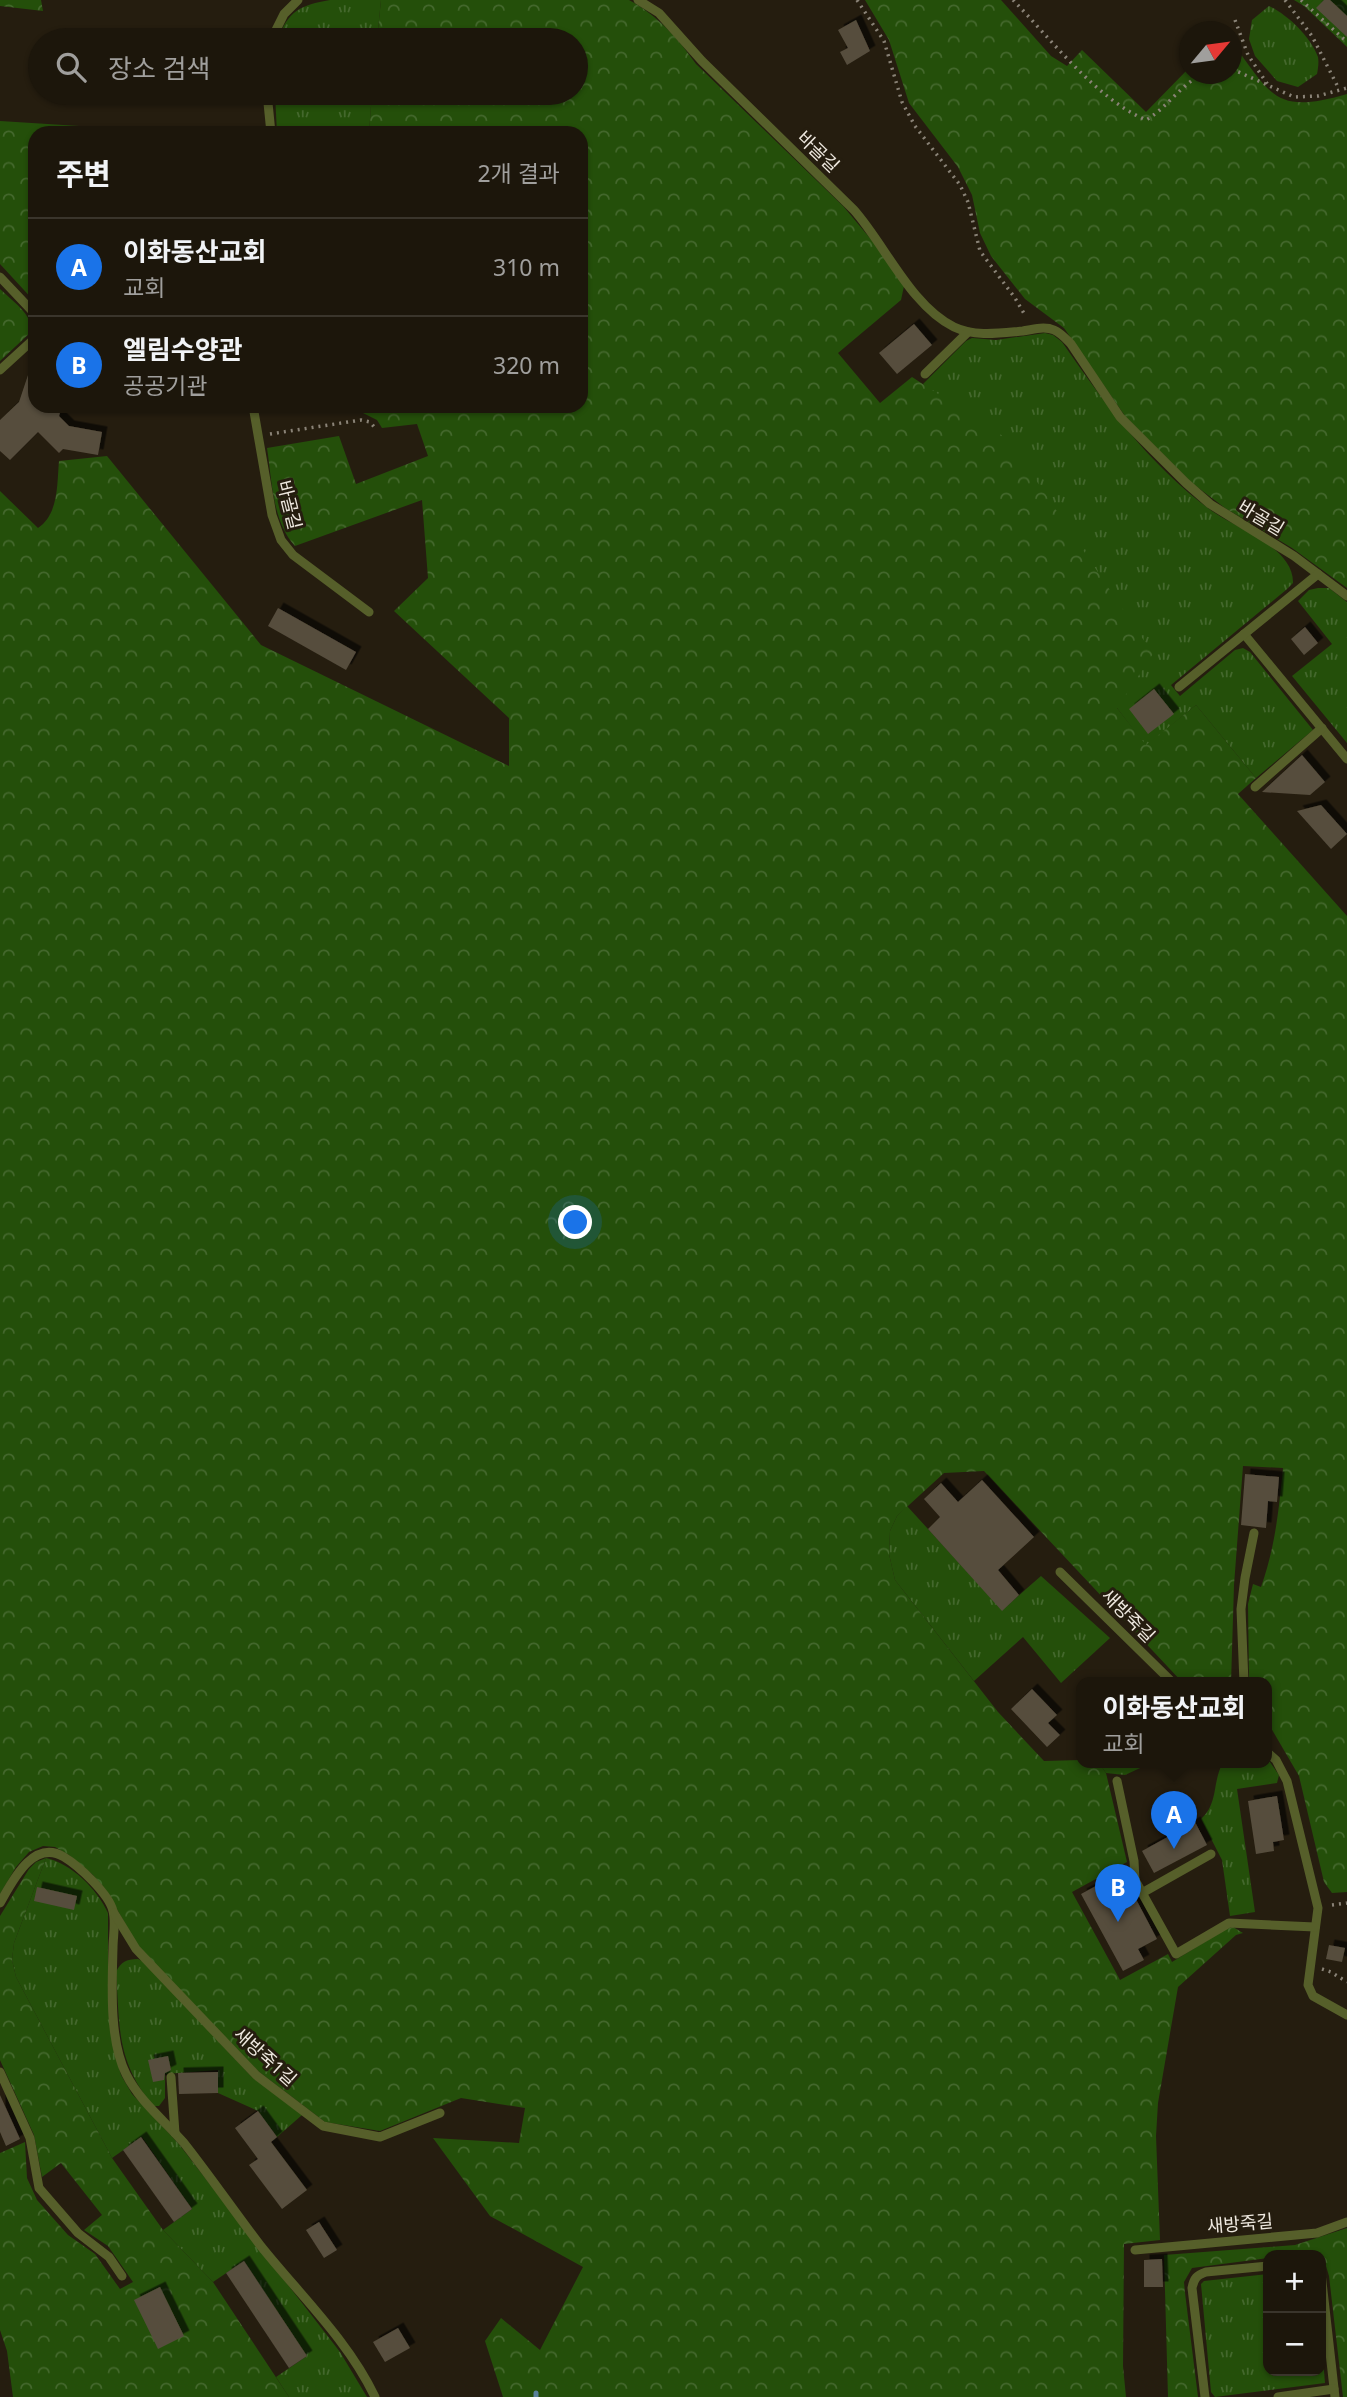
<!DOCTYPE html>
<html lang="ko">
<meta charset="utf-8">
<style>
:root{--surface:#1c160b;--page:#251f14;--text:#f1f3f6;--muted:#a09f9d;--line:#3a352c;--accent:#1a73e8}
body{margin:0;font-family:"Noto Sans","Noto Sans KR",sans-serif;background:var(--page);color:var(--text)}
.controls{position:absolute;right:21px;bottom:21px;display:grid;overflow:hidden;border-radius:14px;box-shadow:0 2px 5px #0004}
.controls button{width:63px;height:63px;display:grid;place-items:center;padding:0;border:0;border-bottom:2px solid var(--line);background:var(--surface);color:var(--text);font:35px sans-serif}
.compass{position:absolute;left:1179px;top:21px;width:63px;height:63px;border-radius:50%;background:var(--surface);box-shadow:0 2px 5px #0004;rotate:61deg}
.you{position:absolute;left:576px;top:1223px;width:24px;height:24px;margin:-18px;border:5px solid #fff;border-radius:50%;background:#1a73e8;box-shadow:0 0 0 10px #1a73e833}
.badge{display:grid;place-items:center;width:46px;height:46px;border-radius:50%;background:var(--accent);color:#fff;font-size:23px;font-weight:700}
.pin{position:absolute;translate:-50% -58px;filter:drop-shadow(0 2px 4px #0008)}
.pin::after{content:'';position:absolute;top:37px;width:24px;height:21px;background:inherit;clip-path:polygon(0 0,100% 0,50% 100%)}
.popup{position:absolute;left:1076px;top:1677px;width:196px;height:91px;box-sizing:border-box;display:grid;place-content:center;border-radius:14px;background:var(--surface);filter:drop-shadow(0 2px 5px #0005);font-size:23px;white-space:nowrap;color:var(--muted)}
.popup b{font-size:26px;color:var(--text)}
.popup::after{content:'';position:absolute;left:50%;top:100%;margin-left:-14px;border:14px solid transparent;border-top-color:var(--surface)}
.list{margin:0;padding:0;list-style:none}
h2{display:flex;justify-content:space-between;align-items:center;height:91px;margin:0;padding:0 28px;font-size:30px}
h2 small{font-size:23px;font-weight:400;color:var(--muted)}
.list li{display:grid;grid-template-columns:46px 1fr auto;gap:21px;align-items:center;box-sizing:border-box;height:98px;padding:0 28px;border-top:2px solid var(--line)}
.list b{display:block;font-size:26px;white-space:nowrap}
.list p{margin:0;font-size:23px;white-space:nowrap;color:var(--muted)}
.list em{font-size:23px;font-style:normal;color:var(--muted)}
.icon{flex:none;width:38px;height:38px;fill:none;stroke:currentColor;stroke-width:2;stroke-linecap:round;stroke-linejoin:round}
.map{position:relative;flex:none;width:1347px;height:2397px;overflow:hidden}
.search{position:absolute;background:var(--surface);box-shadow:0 2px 5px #0004;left:28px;top:28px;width:560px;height:77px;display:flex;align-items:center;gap:18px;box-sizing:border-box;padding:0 24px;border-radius:38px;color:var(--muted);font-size:26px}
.panel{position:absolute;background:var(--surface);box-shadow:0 2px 5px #0004;left:28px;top:126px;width:560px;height:287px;border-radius:21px}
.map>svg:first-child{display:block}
.grass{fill:url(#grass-tufts)}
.forest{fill:url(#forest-crowns)}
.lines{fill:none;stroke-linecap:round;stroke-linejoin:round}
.stream{stroke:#59819a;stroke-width:5}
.building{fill:#564d3d;filter:url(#shadow)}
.path{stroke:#8a8377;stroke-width:3.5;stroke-dasharray:2 5;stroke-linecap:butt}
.lane{stroke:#565f2a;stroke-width:9}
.labels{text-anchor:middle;stroke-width:6;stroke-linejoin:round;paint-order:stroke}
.street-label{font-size:18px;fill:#eee8df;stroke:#251d0f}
</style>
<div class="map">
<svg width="1347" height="2397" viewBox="0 0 1347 2397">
<defs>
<pattern id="grass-tufts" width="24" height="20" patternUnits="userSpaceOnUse" patternTransform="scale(1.75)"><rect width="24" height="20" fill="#244f0a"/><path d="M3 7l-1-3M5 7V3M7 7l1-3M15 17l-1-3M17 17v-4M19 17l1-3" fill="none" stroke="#44682d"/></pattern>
<pattern id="forest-crowns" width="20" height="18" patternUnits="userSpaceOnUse" patternTransform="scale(1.75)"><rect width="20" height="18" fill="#244f0a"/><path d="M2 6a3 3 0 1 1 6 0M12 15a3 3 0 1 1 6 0" fill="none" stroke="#44682d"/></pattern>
<filter id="shadow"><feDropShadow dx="5.5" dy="-5.5" stdDeviation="0" flood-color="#0009"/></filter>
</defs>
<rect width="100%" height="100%" fill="#251d0f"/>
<g class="grass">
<path d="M330 0H381L377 40H278C287 11 301 5 330 0Z"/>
<path d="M1269 6C1288 15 1310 36 1318 57 1319 62 1318 69 1317 74L1298 87 1277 81 1255 56 1249 39 1252 20Z"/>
<path d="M275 93H372L369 133H277Z"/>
<path d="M1045 333 1053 335 1062 342C1105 404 1149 465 1212 511 1237 529 1294 547 1293 583L1286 590 1171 685 1180 696 1235 650 1243 648 1250 652 1313 730 1256 778 1196 705 1146 746 1117 708 923 384 966 341 972 338 996 340Z"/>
<path d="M1318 588H1329L1347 602V743L1292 676 1332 644 1298 601 1309 590Z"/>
<path d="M907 1506 1002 1610 1041 1576 1110 1638 1061 1683 1023 1637 974 1681 895 1580 889 1554 890 1531 897 1516Z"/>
<path d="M1267 1758 1279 1775 1277 1783 1237 1789 1255 1912 1230 1916 1222 1860 1201 1819C1219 1803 1212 1781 1223 1763H1267Z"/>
<path d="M1099 1763H1151L1125 1775 1106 1773Z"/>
<path d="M46 1858C72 1864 97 1889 108 1913V1996L115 2053 121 2075 132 2094 178 2143 340 2352 367 2397H289L276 2377 307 2356 244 2261 213 2282 163 2230 192 2209 142 2137 112 2158 16 1977 12 1960 14 1943Z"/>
<path d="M138 1959 144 1962 252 2077 302 2115 277 2137 258 2111 218 2093V2070L165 2074V2098L159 2106H153C116 2060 120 2028 116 1972 121 1962 126 1959 138 1959Z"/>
<path d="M1268 2274V2371H1321V2335L1325 2383 1215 2397 1211 2392 1201 2284 1204 2281Z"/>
</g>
<g class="forest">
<path d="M0 0H41L43 11 0 6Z"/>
<path d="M381 0H629C658 16 677 37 696 64L843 206 874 243 904 286 901 300 838 353 880 403 912 377 1009 440 1153 654 1117 708 1146 745 1196 705 1256 778 1238 794 1347 916V1892L1332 1893 1324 1882 1299 1776 1267 1721V1683L1249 1681 1248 1604 1253 1584 1261 1587C1275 1548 1279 1509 1283 1468L1243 1466 1234 1585 1231 1683H1183L984 1471 944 1473 897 1516 890 1531 889 1554 895 1580 998 1712 1044 1761 1081 1760V1763H1099L1106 1773 1127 1862 1072 1892 1120 1980 1168 1954 1172 1962 1226 1929 1233 1927 1243 1933 1236 1935 1178 1987 1158 2103 1156 2136 1160 2240 1124 2244 1123 2366 1126 2397H503L485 2341 501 2318 540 2350 583 2267 490 2216 433 2138 519 2143 525 2108 461 2098 380 2131 325 2122 258 2071 138 1946 106 1890 92 1874 69 1855 55 1847 43 1846 29 1852 16 1867 0 1894V491L38 528C59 514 57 483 59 461L107 456 261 645 509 766V718L394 611 428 578 422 500 295 546C272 521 272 480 267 448L339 436 356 484 428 456 417 424 382 428 377 420 349 406H581V133H369L372 93H576V40H377Z"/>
<path d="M865 0H1001L1051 56 1067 66 1082 50 1146 112 1189 68 1190 74H1232V42C1272 96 1275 115 1347 94V588L1292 548 1225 508 1192 483 1125 416 1064 328 1025 299 991 256 980 233 972 195 958 167 909 103 889 40Z"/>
<path d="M1294 0H1347V47L1304 6Z"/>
<path d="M0 121 79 126 83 133H35V302L0 264Z"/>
<path d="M0 289C11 300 34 315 31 332L0 361Z"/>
<path d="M46 1858 14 1943 12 1960 16 1977 112 2158 163 2230 213 2282 289 2397H13L7 2351 0 2330V2153L25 2142 27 2178 37 2200 68 2235 95 2254 120 2289 133 2282 108 2246 84 2230 102 2215 61 2163 42 2177 34 2135 0 2060V1916L29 1869 36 1862Z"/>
<path d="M1347 2228V2397H1343L1329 2276 1326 2266 1321 2260V2255H1268V2258L1192 2268 1184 2282 1185 2293 1198 2397H1168L1164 2255 1295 2245Z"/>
</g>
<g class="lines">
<path class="stream" d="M536 2393V2397"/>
</g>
<g class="building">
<path d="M1324 0H1330L1347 16V37L1316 8Z"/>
<path d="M856 20 870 51 847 65 840 52 848 48 838 30Z"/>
<path d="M914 324 932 345 897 374 879 353Z"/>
<path d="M32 363H35V406H62L59 416 69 426 102 432 98 455 63 449 59 453 38 432 10 460 0 451V420L19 402Z"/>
<path d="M278 608 356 652 346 670 268 626Z"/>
<path d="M1305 627 1318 643 1304 655 1291 639Z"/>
<path d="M1154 689 1174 714 1148 734 1129 709Z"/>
<path d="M1302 755 1325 782 1310 795 1262 792Z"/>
<path d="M1321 805 1347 834 1331 849 1297 811Z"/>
<path d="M1245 1474 1279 1477 1277 1502 1268 1501 1266 1528 1241 1525Z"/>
<path d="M982 1480 1034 1537 998 1570 1019 1595 1002 1611 928 1529 940 1517 924 1499 941 1483 958 1502Z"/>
<path d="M1032 1689 1057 1715 1048 1723 1060 1735 1047 1747 1011 1709Z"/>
<path d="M1277 1796 1284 1840 1273 1842 1274 1851 1256 1854 1248 1801Z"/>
<path d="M1195 1822 1207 1845 1154 1873 1142 1851Z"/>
<path d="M1109 1879 1115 1891 1128 1884 1157 1939 1138 1949 1144 1960 1123 1971 1081 1894Z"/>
<path d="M37 1887 77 1896 74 1910 34 1901Z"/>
<path d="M1329 1945 1345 1948 1342 1962 1326 1959Z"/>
<path d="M168 2056 171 2070 165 2073 164 2080 153 2082 148 2060Z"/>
<path d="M218 2072V2093L179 2094 178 2073Z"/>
<path d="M0 2095 20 2139 6 2146 0 2132Z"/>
<path d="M258 2111 277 2137 271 2142 307 2190 282 2209 249 2165 258 2159 235 2128Z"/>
<path d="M141 2137 192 2209 174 2222 123 2150Z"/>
<path d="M319 2222 337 2250 324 2258 306 2230Z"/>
<path d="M1162 2259 1163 2287H1144V2260Z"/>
<path d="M244 2261 307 2356 289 2368 226 2273Z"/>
<path d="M160 2287 184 2336 158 2349 134 2300Z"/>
<path d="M398 2328 410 2348 385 2362 373 2342Z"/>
</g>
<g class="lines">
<g class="path">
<path d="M857 0 884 41 902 102 915 126 960 185 968 202 980 251 1015 298 1026 317"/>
<path d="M1013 0C1051 39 1095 98 1146 120 1167 108 1181 84 1203 74"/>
<path d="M1285 0 1312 36 1339 89"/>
<path d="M1301 0 1347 42"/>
<path d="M1235 20 1248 55 1268 85"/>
<path d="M1232 69 1294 97 1318 96 1347 88"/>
<path d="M270 434 361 420 370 422 376 429"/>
<path d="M1332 1905 1347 1903"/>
<path d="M1322 1969 1331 1972 1347 1982"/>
</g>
<g class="lane">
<path d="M638 0 659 13 702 61 854 210C885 245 911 306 954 327 975 337 1000 333 1023 331 1033 329 1045 326 1054 330 1061 333 1066 339 1071 344L1120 417 1186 483 1210 504 1294 556 1347 596"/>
<path d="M271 40 284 14 298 0"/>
<path d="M267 93 271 133"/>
<path d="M0 277 35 314"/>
<path d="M0 370 35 338"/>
<path d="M925 374 968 332"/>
<path d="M253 406 272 515 281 540 293 555 369 612"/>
<path d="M1244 634 1347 759"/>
<path d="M1179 687 1318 574"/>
<path d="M1255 787 1322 728"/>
<path d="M1060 1572 1173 1683"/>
<path d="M1244 1683 1241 1609 1245 1578 1254 1533"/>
<path d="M1267 1752 1276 1760 1287 1781 1318 1908 1308 1985 1313 1996 1347 2015"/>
<path d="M1117 1781 1134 1861 1135 1880 1176 1954 1229 1923 1315 1927"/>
<path d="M1142 1893 1211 1854"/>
<path d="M0 1903C12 1882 33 1838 64 1857 79 1866 109 1894 113 1911 116 1922 113 1937 113 1948 112 1986 109 2040 126 2074 140 2102 164 2120 184 2143 210 2176 234 2211 260 2245 299 2294 348 2340 375 2397"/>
<path d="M114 1913 136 1949 256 2075 323 2126 380 2137 440 2113"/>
<path d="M0 2072 30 2138 39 2188 78 2233 109 2257 122 2276"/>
<path d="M171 2077 175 2133"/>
<path d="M1135 2250 1317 2233 1347 2222"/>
<path d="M1321 2273 1335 2397"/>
<path d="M1205 2397 1192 2288C1194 2278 1197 2275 1206 2272L1268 2266"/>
<path d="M1278 2397 1334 2389"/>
</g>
</g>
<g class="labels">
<g class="street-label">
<text transform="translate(818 152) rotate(44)" y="6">바골길</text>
<text transform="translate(289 505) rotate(76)" y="6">바골길</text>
<text transform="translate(1261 518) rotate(31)" y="6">바골길</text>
<text transform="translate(1128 1616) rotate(45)" y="6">새방죽길</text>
<text transform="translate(265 2057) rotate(42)" y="6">새방죽1길</text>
<text transform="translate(1240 2224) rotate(-5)" y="6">새방죽길</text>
</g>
</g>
</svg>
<div class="controls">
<button>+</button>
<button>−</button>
</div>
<svg class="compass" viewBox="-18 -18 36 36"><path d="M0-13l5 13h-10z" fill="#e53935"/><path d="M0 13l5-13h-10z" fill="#a09f9d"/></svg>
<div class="you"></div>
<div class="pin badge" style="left:1174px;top:1849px">A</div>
<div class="popup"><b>이화동산교회</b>교회</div>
<div class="pin badge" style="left:1118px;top:1922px">B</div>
<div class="search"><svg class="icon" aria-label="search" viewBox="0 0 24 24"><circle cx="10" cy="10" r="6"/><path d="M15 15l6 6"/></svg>장소 검색</div>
<section class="panel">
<h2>주변<small>2개 결과</small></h2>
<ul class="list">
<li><span class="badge">A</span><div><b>이화동산교회</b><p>교회</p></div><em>310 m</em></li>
<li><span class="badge">B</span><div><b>엘림수양관</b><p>공공기관</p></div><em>320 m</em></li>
</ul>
</section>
</div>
